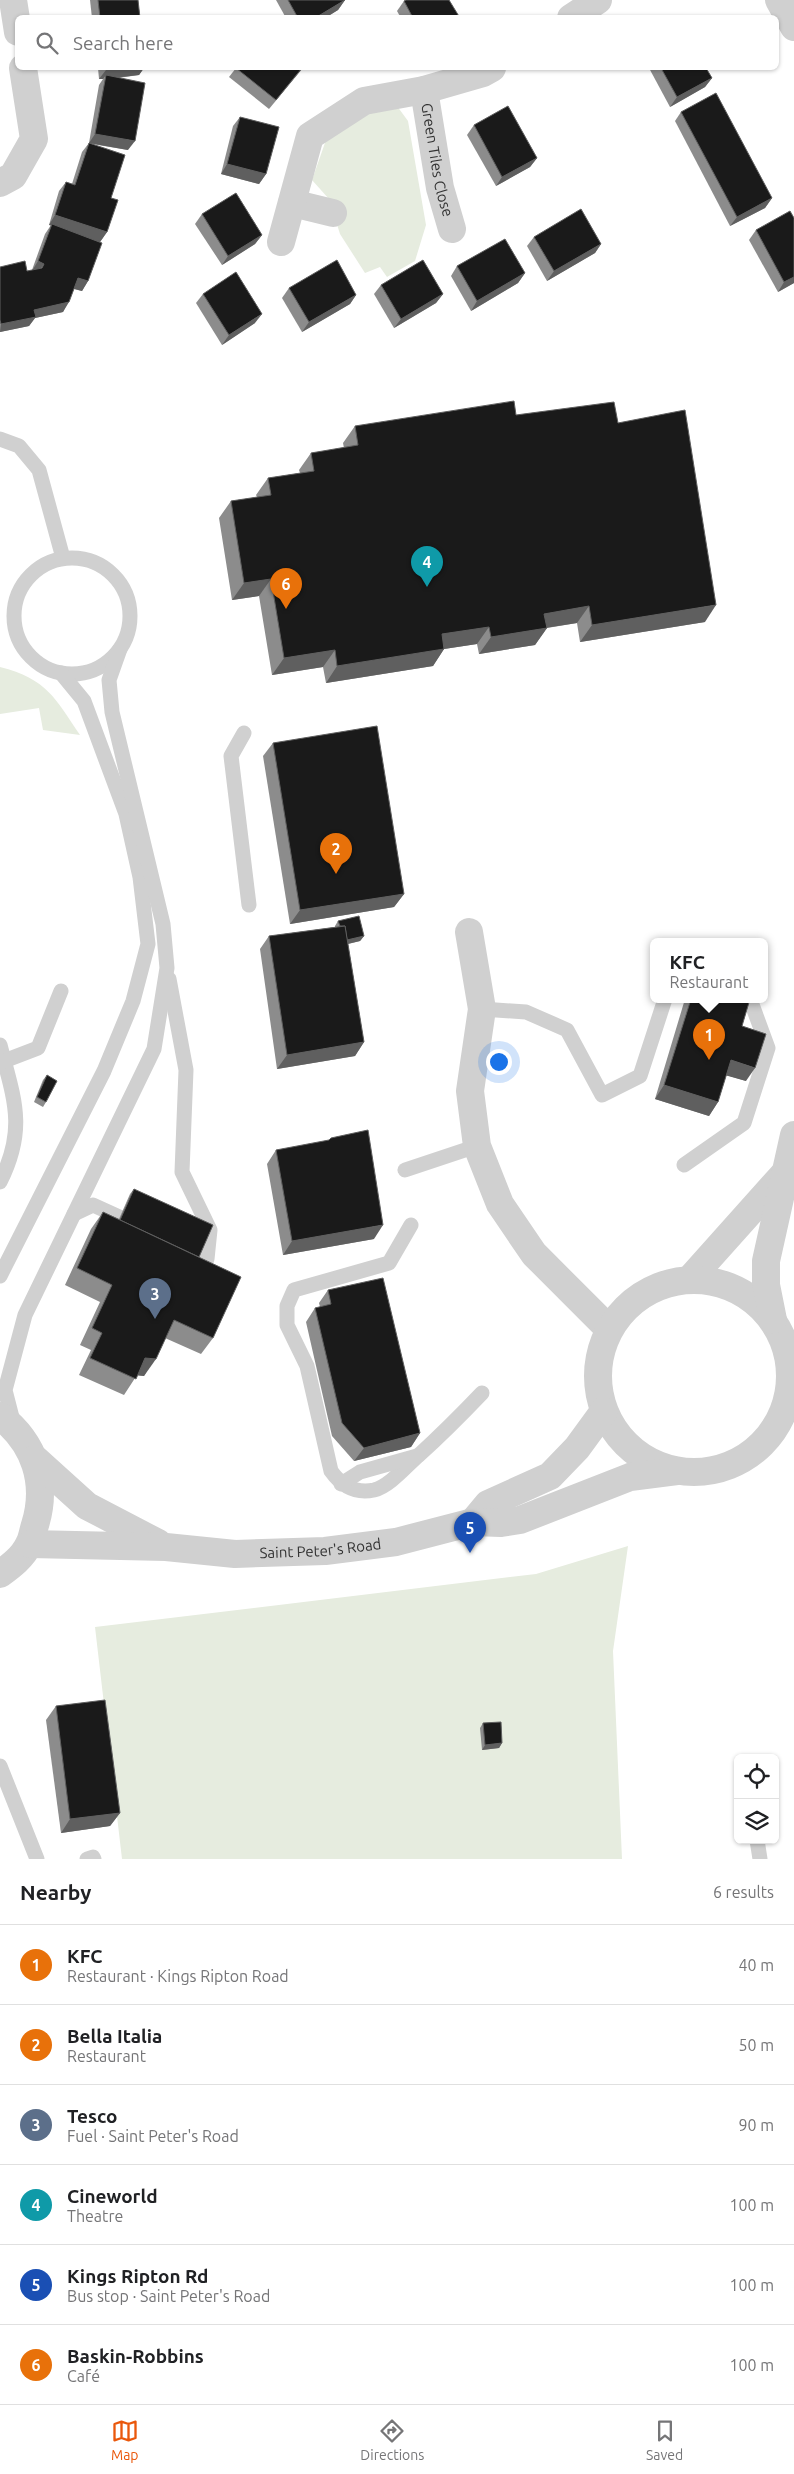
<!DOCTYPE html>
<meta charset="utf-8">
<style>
:root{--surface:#fff;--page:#f2f2f2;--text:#202124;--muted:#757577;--line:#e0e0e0;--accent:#ea580c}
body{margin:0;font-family:Ubuntu,sans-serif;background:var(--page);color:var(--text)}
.controls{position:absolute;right:15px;bottom:15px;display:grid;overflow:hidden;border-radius:8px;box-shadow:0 1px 4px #0004}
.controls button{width:45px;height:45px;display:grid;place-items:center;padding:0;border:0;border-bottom:1px solid var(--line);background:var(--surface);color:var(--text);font:25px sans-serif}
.you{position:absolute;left:498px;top:1061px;width:18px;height:18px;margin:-12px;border:4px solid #fff;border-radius:50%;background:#1a73e8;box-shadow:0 0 0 8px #1a73e833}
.badge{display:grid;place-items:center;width:32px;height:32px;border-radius:50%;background:var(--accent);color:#fff;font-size:16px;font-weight:700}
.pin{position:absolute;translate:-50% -41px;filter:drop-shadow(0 1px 2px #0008)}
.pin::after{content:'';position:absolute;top:26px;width:18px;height:15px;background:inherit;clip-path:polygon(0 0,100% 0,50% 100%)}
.popup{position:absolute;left:650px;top:938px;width:118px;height:65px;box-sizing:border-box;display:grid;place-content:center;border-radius:8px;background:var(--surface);filter:drop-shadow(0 1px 4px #0005);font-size:16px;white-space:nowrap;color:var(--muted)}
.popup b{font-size:19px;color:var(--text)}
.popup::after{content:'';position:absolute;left:50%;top:100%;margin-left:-10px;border:10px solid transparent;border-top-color:var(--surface)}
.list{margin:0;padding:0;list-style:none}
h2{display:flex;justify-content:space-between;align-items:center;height:65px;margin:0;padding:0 20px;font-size:21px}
h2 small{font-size:16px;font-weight:400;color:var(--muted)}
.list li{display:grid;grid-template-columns:32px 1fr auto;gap:15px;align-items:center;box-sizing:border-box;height:80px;padding:0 20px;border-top:1px solid var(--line)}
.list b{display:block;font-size:19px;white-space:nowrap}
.list p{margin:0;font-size:16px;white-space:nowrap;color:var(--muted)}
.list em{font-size:16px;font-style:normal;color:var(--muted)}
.icon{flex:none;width:28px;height:28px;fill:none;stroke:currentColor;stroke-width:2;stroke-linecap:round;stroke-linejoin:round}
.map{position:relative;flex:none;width:794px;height:1859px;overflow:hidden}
.search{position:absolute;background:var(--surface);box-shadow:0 1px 4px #0004;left:15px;right:15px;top:15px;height:55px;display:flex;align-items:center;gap:12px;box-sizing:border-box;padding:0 18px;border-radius:8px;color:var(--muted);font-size:19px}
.sheet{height:545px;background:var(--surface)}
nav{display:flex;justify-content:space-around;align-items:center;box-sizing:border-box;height:70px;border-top:1px solid var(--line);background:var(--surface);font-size:14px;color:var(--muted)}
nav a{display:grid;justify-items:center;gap:2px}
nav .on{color:var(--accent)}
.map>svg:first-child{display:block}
.green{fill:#e6ecdf}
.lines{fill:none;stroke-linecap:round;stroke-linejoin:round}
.service{stroke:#d0d0d0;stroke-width:15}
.minor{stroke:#d0d0d0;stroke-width:28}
.tertiary{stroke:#d0d0d0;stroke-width:28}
.wall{fill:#8c8c8c}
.shaded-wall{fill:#5f5f5f}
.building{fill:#1a1a1a;stroke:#5f5f5f}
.labels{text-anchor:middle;stroke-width:5;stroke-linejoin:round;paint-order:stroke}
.street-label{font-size:15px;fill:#333;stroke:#fff}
</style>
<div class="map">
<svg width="794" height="1859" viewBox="0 0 794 1859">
<rect width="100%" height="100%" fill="#fff"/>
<g class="green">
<path d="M397 106 408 121 426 225 415 261 387 277 380 267 365 273 340 234 329 199 312 180 326 140 368 107Z"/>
<path d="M0 667C47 679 55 698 80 735L43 730 39 708 0 714Z"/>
<path d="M628 1546 613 1651 622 1859H122L95 1627 536 1574Z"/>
</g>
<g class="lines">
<g class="service">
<path d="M0 439 19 446 39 470 63 558"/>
<circle cx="72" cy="616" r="58"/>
<path d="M244 733 231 756 249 905"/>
<path d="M169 979 186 1070 182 1172 210 1230 207 1259 182 1247"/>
<path d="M482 1009 526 1012 567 1030 602 1095 640 1076 665 999"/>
<path d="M0 1045C14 1099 27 1128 0 1182"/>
<path d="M4 1061 38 1048 61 991"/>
<path d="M684 1165 744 1123 768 1048 750 999"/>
<path d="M405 1170 477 1146"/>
<path d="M74 1214 93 1205 137 1225"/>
<path d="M411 1225 389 1263 294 1290 287 1306V1325L307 1366 331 1471C341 1485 355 1494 374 1490 390 1486 407 1465 419 1455 441 1435 461 1415 482 1393"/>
<path d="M0 1276 104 1071 133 1001 148 944 140 877 126 814 84 701 61 673"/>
<path d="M14 1425 5 1390 25 1315 154 1049 167 968 163 924 112 712 109 680 120 649"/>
<path d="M341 1484 360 1472 417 1456"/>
<path d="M0 1766 37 1859"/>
<path d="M757 1840 760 1859"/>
<path d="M87 1859 93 1857 94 1859"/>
</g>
<g class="minor">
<path d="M13 0 18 32"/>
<path d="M571 18 598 0"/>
<path id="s1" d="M424 90 440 188 452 229"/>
<path d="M0 183 13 176 34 139 23 68"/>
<path d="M292 203 333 213"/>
<path d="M281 242 310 136 364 101 424 90 483 73 492 68"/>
<path d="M469 932 482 1009 470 1091 477 1146 500 1204 534 1254 609 1329"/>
</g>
<g class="tertiary">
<path d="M779 0 794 27"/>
<path d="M690 1279 784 1174"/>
<circle cx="694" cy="1376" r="96"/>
<path d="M773 1320 766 1285V1261L794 1135"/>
<path d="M0 1416C35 1443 48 1483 35 1525 33 1531 32 1539 29 1544 23 1557 11 1566 0 1574"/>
<path d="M35 1459 87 1506 158 1543"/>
<path d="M473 1522 488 1504 550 1476 577 1448 604 1411"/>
<path id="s2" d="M30 1544 166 1547 235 1554 325 1551 396 1542 473 1522 501 1523 520 1520 630 1477 677 1471"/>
</g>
</g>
<g class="wall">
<path d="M90 0H138L140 18H92Z"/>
<path d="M276 0H345L338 10 325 18H286Z"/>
<path d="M404 1 460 18H401L397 11Z"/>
<path d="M98 68H144L139 75 118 78 128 150 92 144 111 198 107 232 100 242 88 281 82 291 74 289 63 312 35 318 29 326 0 332V267L27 271 32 270 45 234 51 225H49L59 191 66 182 72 184 82 152 89 143 99 85 103 79H99Z"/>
<path d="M236 68H303L269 109 229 77Z"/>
<path d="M649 68H706L712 78 705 87 670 107Z"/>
<path d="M681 112 772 198 765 208 730 226 675 121Z"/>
<path d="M240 117 266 174 259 184 221 174 233 126Z"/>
<path d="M474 125 537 158 530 167 496 186 467 135Z"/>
<path d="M202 214 262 235 255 244 222 265 195 224Z"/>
<path d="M794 218V283L778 292 749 240 756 230Z"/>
<path d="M534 237 601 244 595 253 547 281 527 246Z"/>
<path d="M457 266 525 273 518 283 471 311 451 276Z"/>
<path d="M381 285 443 294 436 303 394 328 374 294Z"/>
<path d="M289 288 356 295 350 304 302 332 282 298Z"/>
<path d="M203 294 255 323 222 345 196 303Z"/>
<path d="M516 415 618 423 705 622 580 642 577 623 547 628 535 645 479 654 477 644 444 649 433 666 326 683 323 667 272 675 259 596 232 600 219 518 231 501 257 497 256 495 268 478 300 473 299 470 311 453 344 448 343 443 355 426Z"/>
<path d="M273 743 404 894 394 907 290 924 263 756Z"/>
<path d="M338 921 364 936 360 941 348 944 364 1042 355 1056 277 1069 260 949 269 936 335 927V926Z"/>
<path d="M685 999H750L742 1026 746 1081 726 1075 718 1102 709 1116 655 1099Z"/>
<path d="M47 1075 46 1102 43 1107 34 1102 43 1080Z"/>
<path d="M331 1138 374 1239 283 1255 267 1164 276 1150 328 1141Z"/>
<path d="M134 1189 199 1257 213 1338 201 1354 165 1338 144 1376 137 1375 124 1395 79 1375 91 1350 80 1345 100 1302 65 1285 91 1229 103 1212 119 1219 130 1194Z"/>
<path d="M328 1290 420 1433 411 1447 354 1461 332 1436 306 1322 315 1308 320 1307 319 1303Z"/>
<path d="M56 1706 120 1813 110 1826 61 1833 46 1720Z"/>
<path d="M483 1723 502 1743 499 1748 482 1750 480 1728Z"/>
</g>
<g class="shaded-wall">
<path d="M345 0 338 10 325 18H315Z"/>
<path d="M128 68H144L139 75 105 79 106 75 103 79H99L106 70Z"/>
<path d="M712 78 705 87 670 107 677 97Z"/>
<path d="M95 134 135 141 128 150 89 143Z"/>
<path d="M537 158 530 167 496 186 502 177Z"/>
<path d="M227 164 266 174 259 184 221 174Z"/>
<path d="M772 198 765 208 730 226 737 217Z"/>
<path d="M55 215 107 232 100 242 49 225Z"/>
<path d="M262 235 255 244 222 265 228 256Z"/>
<path d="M601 244 595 253 547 281 554 271Z"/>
<path d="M38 261 44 264 37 273 32 271Z"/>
<path d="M525 273 518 283 471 311 477 301Z"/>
<path d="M794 277V283L778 292 784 282Z"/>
<path d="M78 278 88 281 82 291 71 288Z"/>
<path d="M443 294 436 303 394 328 401 319Z"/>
<path d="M356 295 350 304 302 332 309 322Z"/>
<path d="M69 302 63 312 35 318 29 326 0 332 1 324 34 310Z"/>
<path d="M262 314 255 323 222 345 229 335Z"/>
<path d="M271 579 259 596 232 600 244 583Z"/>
<path d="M716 605 705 622 580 642 592 625Z"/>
<path d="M589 606 577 623 532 630 544 614Z"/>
<path d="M489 627 477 644 444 649 433 666 326 683 337 666 442 634Z"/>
<path d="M547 628 535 645 479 654 491 637Z"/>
<path d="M335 650 323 667 272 675 284 658Z"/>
<path d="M404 894 394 907 290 924 300 910Z"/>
<path d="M364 936 360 941 339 946 343 941Z"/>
<path d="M364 1042 355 1056 277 1069 287 1055Z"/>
<path d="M731 1060 755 1068 746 1081 721 1074Z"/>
<path d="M664 1085 718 1102 709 1116 655 1099Z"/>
<path d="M383 1225 374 1239 283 1255 292 1241Z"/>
<path d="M145 1358 156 1359 144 1376 133 1375Z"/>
<path d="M420 1433 411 1447 354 1461 364 1448Z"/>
<path d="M502 1743 499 1748 482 1750 485 1745Z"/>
<path d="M120 1813 110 1826 61 1833 70 1819Z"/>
</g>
<g class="building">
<path d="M98 0H138L140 18H100Z"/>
<path d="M288 0H345L315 18H298Z"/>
<path d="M406 0H449L460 18H413L404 1Z"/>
<path d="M106 68H128L106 70Z"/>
<path d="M236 68H302L276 100Z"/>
<path d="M661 68H706L712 78 677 97Z"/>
<path d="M106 75 145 83 135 141 95 134Z"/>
<path d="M716 93 772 198 737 217 681 112Z"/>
<path d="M508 106 537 158 502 177 474 125Z"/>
<path d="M240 117 279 127 266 174 227 164Z"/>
<path d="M89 143 125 155 111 198 118 200 107 232 55 215 66 182 75 185Z"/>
<path d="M236 193 262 235 228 256 202 214Z"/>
<path d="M581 209 601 244 554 271 534 237Z"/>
<path d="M790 211 794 218V277L784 282 756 230Z"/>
<path d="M52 224 102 243 88 281 78 278 69 302 34 310 36 317 1 324 0 320V267L25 261 27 271 42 268 44 264 38 261Z"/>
<path d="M505 239 525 273 477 301 457 266Z"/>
<path d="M337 260 356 295 309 322 289 288Z"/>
<path d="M423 260 443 294 401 319 381 285Z"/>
<path d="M236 272 262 314 229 335 203 294Z"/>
<path d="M514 401 516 415 614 402 618 423 685 410 716 605 592 625 589 606 544 614 547 628 491 637 489 627 442 634 444 649 337 666 335 650 284 658 271 579 244 583 231 501 271 495 268 478 314 471 311 453 358 445 355 426Z"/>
<path d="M377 726 404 894 300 910 273 743Z"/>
<path d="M359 916 364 936 347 940 345 926H340L338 921Z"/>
<path d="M345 926 364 1042 287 1055 269 936Z"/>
<path d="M691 999H750L742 1026 766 1034 755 1068 731 1060 718 1102 664 1085Z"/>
<path d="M47 1075 57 1081 46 1102 37 1097Z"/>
<path d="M368 1130 383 1225 292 1241 276 1150 329 1140 331 1138Z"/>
<path d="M134 1189 213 1225 199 1257 120 1220Z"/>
<path d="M103 1212 241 1277 213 1338 174 1320 156 1359 145 1358 136 1379 90 1358 102 1333 92 1328 112 1285 77 1268Z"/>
<path d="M383 1278 420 1433 364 1448 342 1423 315 1308 331 1304 328 1290Z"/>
<path d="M105 1700 120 1813 70 1819 56 1706Z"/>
<path d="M501 1722 502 1743 485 1745 483 1723Z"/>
</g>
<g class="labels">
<g class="street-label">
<text dy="5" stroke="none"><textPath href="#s1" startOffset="71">Green Tiles Close</textPath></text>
<text dy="5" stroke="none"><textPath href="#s2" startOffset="291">Saint Peter's Road</textPath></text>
</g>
</g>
</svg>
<div class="controls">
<button><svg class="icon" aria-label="locate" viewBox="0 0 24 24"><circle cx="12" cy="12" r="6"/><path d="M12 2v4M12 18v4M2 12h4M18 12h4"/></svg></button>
<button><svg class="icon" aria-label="layers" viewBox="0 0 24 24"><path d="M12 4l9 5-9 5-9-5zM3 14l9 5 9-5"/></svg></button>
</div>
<div class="you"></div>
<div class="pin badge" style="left:709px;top:1060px;background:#e8710a">1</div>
<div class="popup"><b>KFC</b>Restaurant</div>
<div class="pin badge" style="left:336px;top:874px;background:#e8710a">2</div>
<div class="pin badge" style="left:155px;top:1319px;background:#5c6f8a">3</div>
<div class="pin badge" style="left:427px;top:587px;background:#0f9aa8">4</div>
<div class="pin badge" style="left:470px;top:1553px;background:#1a4fb4">5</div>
<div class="pin badge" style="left:286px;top:609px;background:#e8710a">6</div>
<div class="search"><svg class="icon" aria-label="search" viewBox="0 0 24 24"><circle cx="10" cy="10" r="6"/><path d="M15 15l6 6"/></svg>Search here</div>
</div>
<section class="sheet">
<h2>Nearby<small>6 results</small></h2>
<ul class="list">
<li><span class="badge" style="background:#e8710a">1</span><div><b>KFC</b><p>Restaurant · Kings Ripton Road</p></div><em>40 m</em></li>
<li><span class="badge" style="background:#e8710a">2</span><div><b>Bella Italia</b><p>Restaurant</p></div><em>50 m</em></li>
<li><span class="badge" style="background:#5c6f8a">3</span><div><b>Tesco</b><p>Fuel · Saint Peter's Road</p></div><em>90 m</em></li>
<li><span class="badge" style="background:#0f9aa8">4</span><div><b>Cineworld</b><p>Theatre</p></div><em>100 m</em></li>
<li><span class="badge" style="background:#1a4fb4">5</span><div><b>Kings Ripton Rd</b><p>Bus stop · Saint Peter's Road</p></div><em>100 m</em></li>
<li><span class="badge" style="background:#e8710a">6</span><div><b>Baskin-Robbins</b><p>Café</p></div><em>100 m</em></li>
</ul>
</section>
<nav>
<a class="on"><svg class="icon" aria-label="map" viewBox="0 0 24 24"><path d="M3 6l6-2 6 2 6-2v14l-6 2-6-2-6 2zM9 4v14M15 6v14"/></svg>Map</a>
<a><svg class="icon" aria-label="directions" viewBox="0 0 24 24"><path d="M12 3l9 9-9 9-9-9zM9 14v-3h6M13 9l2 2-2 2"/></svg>Directions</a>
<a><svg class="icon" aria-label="saved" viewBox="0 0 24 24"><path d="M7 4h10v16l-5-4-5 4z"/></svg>Saved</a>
</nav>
